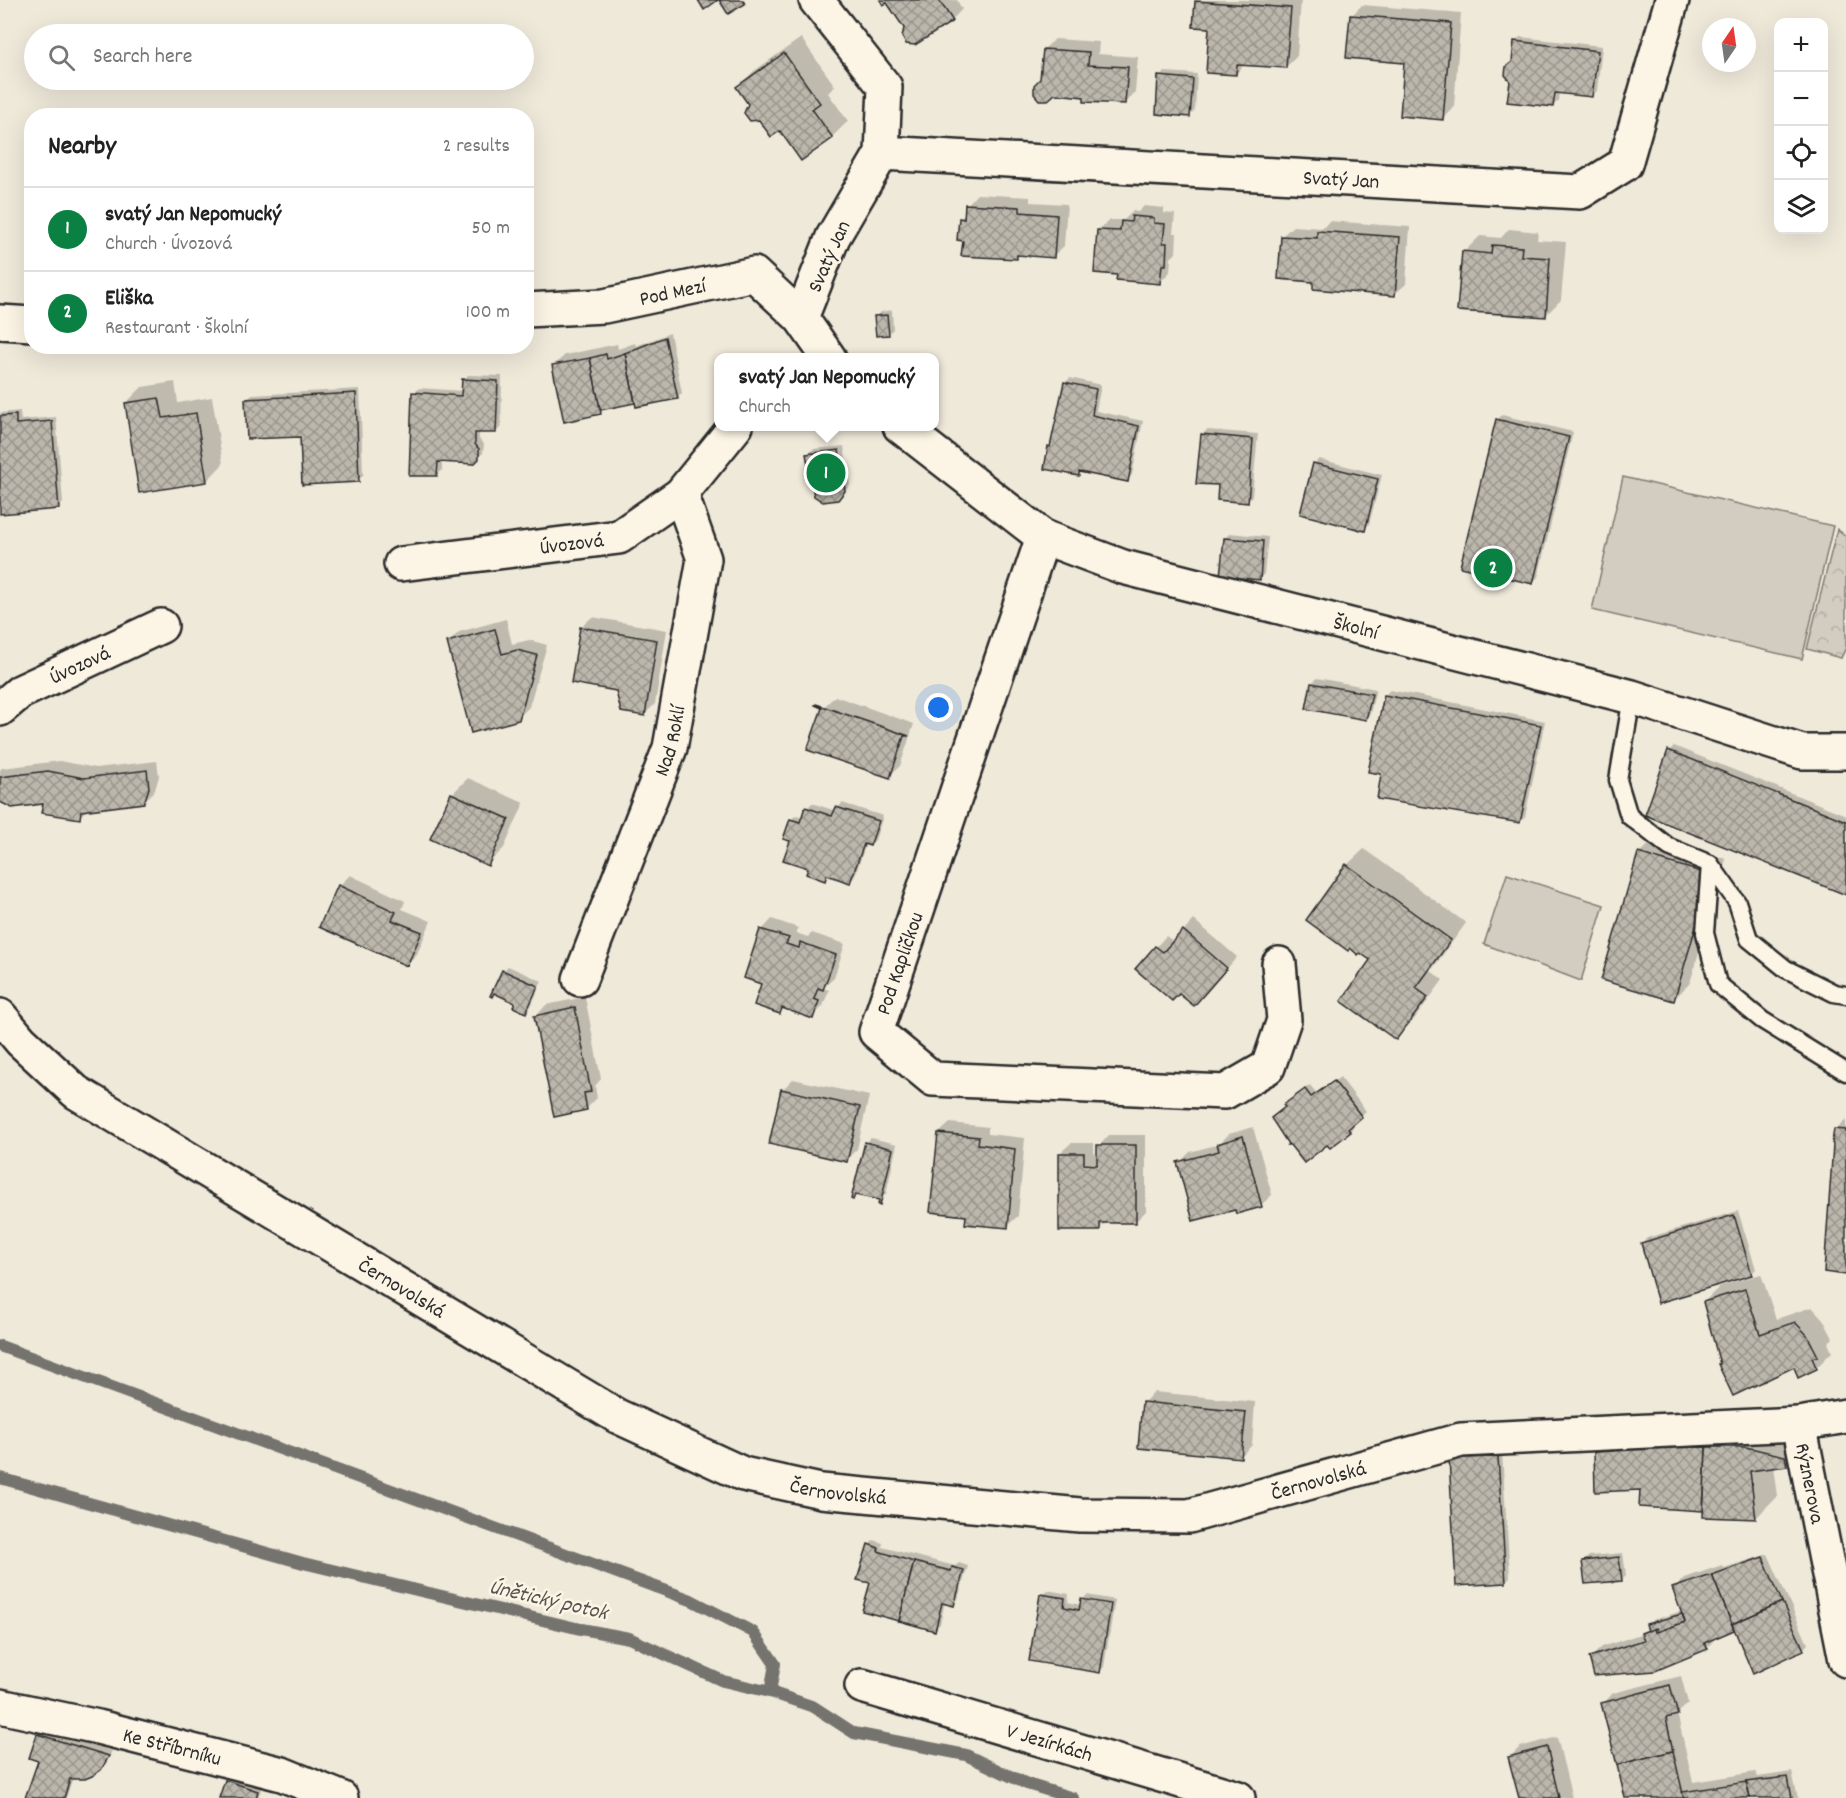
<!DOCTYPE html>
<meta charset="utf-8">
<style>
:root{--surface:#fff;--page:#f6f6f6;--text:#222;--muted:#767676;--line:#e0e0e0;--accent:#0b8043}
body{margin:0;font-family:Dekko,sans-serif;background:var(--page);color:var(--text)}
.controls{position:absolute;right:18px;top:18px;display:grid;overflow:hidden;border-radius:12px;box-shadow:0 6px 24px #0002}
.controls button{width:54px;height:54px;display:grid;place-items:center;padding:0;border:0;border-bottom:2px solid var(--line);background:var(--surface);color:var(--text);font:30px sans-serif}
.compass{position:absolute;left:1702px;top:18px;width:54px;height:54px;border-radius:50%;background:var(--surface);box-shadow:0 6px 24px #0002;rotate:13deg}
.you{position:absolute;left:939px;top:708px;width:21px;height:21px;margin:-15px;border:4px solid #fff;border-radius:50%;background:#1a73e8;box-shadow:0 0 0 9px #1a73e833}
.badge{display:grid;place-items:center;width:39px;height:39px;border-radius:50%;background:var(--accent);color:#fff;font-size:20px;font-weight:700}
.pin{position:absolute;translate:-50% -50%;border:3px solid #fff;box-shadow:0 2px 6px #0006}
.popup{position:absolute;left:714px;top:353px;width:225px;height:78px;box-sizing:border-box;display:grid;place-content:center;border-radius:12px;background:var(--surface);filter:drop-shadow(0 2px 4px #0005);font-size:20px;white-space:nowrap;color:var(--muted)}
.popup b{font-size:22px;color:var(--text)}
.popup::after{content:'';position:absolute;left:50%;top:100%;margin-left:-12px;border:12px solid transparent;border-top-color:var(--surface)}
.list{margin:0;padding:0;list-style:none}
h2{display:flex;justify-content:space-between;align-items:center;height:78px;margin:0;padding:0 24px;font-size:26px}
h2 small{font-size:20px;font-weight:400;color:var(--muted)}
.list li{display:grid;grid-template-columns:39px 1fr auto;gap:18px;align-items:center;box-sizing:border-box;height:84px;padding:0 24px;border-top:2px solid var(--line)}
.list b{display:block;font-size:22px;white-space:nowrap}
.list p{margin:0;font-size:20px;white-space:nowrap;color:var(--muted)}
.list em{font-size:20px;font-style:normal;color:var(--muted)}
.icon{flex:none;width:33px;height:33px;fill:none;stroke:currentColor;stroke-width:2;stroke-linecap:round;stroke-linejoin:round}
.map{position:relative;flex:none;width:1846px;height:1798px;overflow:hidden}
.search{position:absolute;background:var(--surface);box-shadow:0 6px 24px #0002;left:24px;top:24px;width:510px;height:66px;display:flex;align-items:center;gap:15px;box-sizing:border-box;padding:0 21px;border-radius:33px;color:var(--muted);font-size:22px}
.panel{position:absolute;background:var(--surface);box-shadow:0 6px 24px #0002;left:24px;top:108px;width:510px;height:246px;border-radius:24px}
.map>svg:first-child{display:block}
.park{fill:url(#park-crowns);stroke:#7e7c76;stroke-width:1.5}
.pitch{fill:#d2cdc0;stroke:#7e7c76;stroke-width:1.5}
.shadow{fill:#0003}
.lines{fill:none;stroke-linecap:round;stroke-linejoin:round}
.stream{stroke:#75736d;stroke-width:12}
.building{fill:url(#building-cross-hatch);stroke:#2b2b2b;stroke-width:1.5}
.lane-casing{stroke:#2b2b2b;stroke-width:21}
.street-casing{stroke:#2b2b2b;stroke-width:38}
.secondary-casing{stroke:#2b2b2b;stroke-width:38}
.lane{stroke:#fcf5e5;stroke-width:16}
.street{stroke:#fcf5e5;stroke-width:33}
.secondary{stroke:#fcf5e5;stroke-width:33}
.labels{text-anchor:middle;stroke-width:5;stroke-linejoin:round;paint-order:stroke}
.street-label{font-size:21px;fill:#2b2b2b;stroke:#fcf5e5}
.water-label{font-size:22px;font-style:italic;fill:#565552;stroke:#fcf5e5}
</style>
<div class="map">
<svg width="1846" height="1798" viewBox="0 0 1846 1798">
<defs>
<pattern id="park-crowns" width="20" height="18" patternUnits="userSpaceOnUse" patternTransform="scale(1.5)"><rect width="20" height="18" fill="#d2cdc0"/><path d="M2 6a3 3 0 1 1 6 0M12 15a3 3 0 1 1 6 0" fill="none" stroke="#b4b0a5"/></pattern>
<pattern id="building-cross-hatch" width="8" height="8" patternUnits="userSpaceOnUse" patternTransform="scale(1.5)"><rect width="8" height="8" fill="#bcb7ac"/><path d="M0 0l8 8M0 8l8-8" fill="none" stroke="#99958c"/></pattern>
</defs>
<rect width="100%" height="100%" fill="#efe9da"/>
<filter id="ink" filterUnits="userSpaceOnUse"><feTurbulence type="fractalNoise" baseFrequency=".0167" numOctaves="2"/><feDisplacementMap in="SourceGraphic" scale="12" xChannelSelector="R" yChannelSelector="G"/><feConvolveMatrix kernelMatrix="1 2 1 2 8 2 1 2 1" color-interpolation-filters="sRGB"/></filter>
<g filter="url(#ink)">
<path class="park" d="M1837 529 1846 536V647L1841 658 1807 649Z"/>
<g class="pitch">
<path d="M1623 477 1833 526 1802 659 1592 610Z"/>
<path d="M1507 874 1604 905 1581 981 1484 944Z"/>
</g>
<g class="shadow">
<path d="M882 0H957L962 9 952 20 905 28 888 1Z"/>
<path d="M1198 0H1301L1297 56 1286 67 1245 64 1236 74 1196 2Z"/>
<path d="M1362 5 1461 13 1454 107 1443 118 1406 61 1351 16Z"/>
<path d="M1520 37 1602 46 1597 91 1592 96 1559 92 1558 101 1553 106 1515 42Z"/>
<path d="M801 38 835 86 828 93 848 121 832 137 780 129 750 104 738 87 754 71Z"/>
<path d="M1055 39 1099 42 1098 54 1138 57 1135 92 1125 103 1086 95 1054 93 1042 79 1044 49Z"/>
<path d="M1165 72 1197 74 1195 110 1190 115 1160 77Z"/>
<path d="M977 194 1030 197V202L1067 204 1064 246 1053 256 1020 254 1016 258 964 240 960 219 966 213 967 205Z"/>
<path d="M1144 206 1164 208V213L1175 214 1173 233H1177L1176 253 1171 258 1170 272 1160 282 1118 274 1098 230 1109 220H1124L1133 211 1138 212Z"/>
<path d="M1329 221 1410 227 1406 284 1395 294 1315 280 1282 236 1293 226 1323 228Z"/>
<path d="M1509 229 1538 232 1537 240 1566 242 1561 300 1545 316 1464 252 1480 236 1501 238Z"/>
<path d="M892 310 893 329 888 334 876 317 881 312Z"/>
<path d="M670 333 682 393 677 398 636 401 606 408 600 413 554 365 565 355 617 344 618 349 635 343 636 346Z"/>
<path d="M468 375 502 376 501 427 496 432 479 431V439L484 444 483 453 473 462 442 461V470L437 475 414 393 419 388 463 391V380Z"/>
<path d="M1070 378 1101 385 1096 411 1143 421 1132 475 1127 480 1082 471 1078 475 1049 447 1053 443 1065 383Z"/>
<path d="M175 382 178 403 212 397 223 464 207 481 126 403 142 387Z"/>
<path d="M360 389 363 475 358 480 302 435 247 399 252 395Z"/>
<path d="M20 411 21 420 56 417 63 503 58 508 0 512V413Z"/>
<path d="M1502 415 1573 432 1538 577 1533 582 1497 420Z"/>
<path d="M1207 430 1258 434 1252 496 1247 501 1220 484 1202 435Z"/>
<path d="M844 446 850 485 843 493 808 454 813 449Z"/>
<path d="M1319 459 1382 475 1369 524 1364 529 1314 464Z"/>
<path d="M1230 533 1268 537 1264 574 1259 579 1225 538Z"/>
<path d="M592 617 667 630 655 704 644 715 617 690 581 627Z"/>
<path d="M506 619 512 644 529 640 547 645 529 707 518 718 448 643 459 632Z"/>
<path d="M1317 678 1376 689 1370 714 1365 719 1312 683Z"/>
<path d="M1390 690 1545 721 1525 817 1520 822 1383 773 1385 695Z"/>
<path d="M835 696 914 724 900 766 889 776 824 707Z"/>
<path d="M1674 746 1846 815V894L1669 751Z"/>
<path d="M60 761 96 768 157 761 159 776 155 790 144 801 88 809 79 817 44 803 0 801V770L2 768Z"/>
<path d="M468 778 524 803 504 848 488 864 452 794Z"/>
<path d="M812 803 836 811 842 803 883 816 875 840 870 845 866 843 855 876 850 881 829 874 825 879 810 867 792 840 791 820 796 815 803 817 807 808Z"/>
<path d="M1656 838 1726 859 1690 983 1674 999 1639 854Z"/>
<path d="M1364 849 1466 923 1431 971 1443 980 1412 1022 1396 1038 1372 960 1308 920 1347 865Z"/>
<path d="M350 875 405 901 402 909 431 921 417 954 406 965 339 886Z"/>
<path d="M772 919 798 928 796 933 808 937 812 933 845 944 834 978 823 988 829 990 823 1006 813 1017 784 1007 779 1012 762 983V930Z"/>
<path d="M1194 920 1237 957 1205 994 1156 947 1166 936 1174 942Z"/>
<path d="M508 966 542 981 531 1006 526 1011 517 1002 495 992 492 995 503 971Z"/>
<path d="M585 997 601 1079 595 1086 597 1098 586 1109 536 1016 546 1005Z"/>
<path d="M1340 1077 1366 1111 1352 1124 1354 1126 1350 1131 1286 1107 1290 1100 1310 1085 1317 1094Z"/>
<path d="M793 1079 869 1096 857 1149 846 1160 770 1143 783 1089Z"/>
<path d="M1846 1119V1274L1836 1130Z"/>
<path d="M950 1123 988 1127V1134L1025 1138 1018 1216 1007 1226 968 1214 939 1133Z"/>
<path d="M1253 1127 1272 1195 1261 1205 1236 1208 1179 1163 1190 1152 1219 1144 1229 1134Z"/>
<path d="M1109 1135H1146V1211L1135 1222 1107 1221 1099 1229 1060 1153 1071 1143H1094V1154H1099V1146Z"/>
<path d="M871 1138 897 1144 886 1194 881 1199 866 1143Z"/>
<path d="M1738 1211 1756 1269 1751 1274 1642 1243 1647 1238Z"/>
<path d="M1761 1274 1776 1319 1812 1307 1823 1319 1833 1338 1828 1343 1832 1352 1816 1368 1795 1365 1721 1364 1704 1302 1720 1286Z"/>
<path d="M1154 1392 1255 1402 1252 1445 1241 1456 1143 1403Z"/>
<path d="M1729 1427 1807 1443 1786 1465 1773 1466 1777 1496 1756 1518 1705 1507 1702 1509 1641 1489 1596 1452 1601 1447Z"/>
<path d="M1502 1452 1510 1577 1505 1582 1455 1454Z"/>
<path d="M874 1540 883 1543 882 1547 920 1557 955 1566 959 1563 968 1566 958 1599 953 1604 945 1602 940 1624 935 1629 872 1582 869 1545Z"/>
<path d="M1623 1553 1626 1575 1621 1580 1584 1561 1589 1556Z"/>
<path d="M1768 1554 1808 1644 1803 1649 1735 1627 1717 1636 1707 1648 1591 1657 1602 1647 1643 1633 1649 1628 1648 1625 1653 1620 1682 1611 1674 1589 1685 1578 1722 1565 1724 1568Z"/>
<path d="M1047 1590 1069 1594 1068 1602 1081 1605 1082 1600 1087 1595 1115 1600 1104 1667 1099 1672 1042 1595Z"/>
<path d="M1681 1676 1688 1703 1677 1713 1693 1782 1756 1772 1758 1777 1792 1772 1798 1798H1627L1603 1704 1613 1693Z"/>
<path d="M43 1729 112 1751 106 1763 100 1768 73 1777 66 1798H27L39 1761 31 1757 39 1734Z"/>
<path d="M1557 1737 1572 1798H1520L1510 1757 1520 1747Z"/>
<path d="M231 1776 262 1786 258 1798H220L226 1781Z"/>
</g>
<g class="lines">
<g class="stream">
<path d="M0 1346 691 1600 753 1632 775 1664 770 1692"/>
<path d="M0 1478 303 1563 576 1628 629 1638 723 1681 770 1692 814 1707 854 1733 966 1755 1027 1784 1073 1798"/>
</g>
</g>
<g class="building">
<path d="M698 0H718L704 10Z"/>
<path d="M719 0H743L745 4 728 14Z"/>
<path d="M880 0H939L953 21 915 45 906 44 902 37 904 28 887 3 883 5Z"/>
<path d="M1195 1 1291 8 1286 68 1237 65 1236 75 1206 73 1209 28 1193 27Z"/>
<path d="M1350 15 1451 23 1443 120 1400 116 1404 63 1346 58Z"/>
<path d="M1514 41 1598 51 1592 97 1555 93 1553 107 1507 102 1510 81 1505 75 1506 67 1512 62Z"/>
<path d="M1043 49 1089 52 1088 65 1128 67 1125 104 1084 102V97L1055 94 1048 100H1039L1034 94V85L1040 79Z"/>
<path d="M784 53 820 103 812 109 833 138 801 161 780 131 771 137 759 120 750 121 744 113 748 104 736 87Z"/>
<path d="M1158 76 1193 79 1190 117 1156 114Z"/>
<path d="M965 204 1020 207V212L1057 215 1054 258 1017 255V259L961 256 963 241 957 240 959 218 964 219Z"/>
<path d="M1132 216 1154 218V223L1165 224 1163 243H1167L1166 265H1162L1160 284 1116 280 1117 275 1094 273 1097 230 1120 231 1121 221 1131 222Z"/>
<path d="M1317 231 1400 237 1395 296 1313 289V282L1278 279 1281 236 1317 238Z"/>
<path d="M1492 245 1522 247 1521 256 1550 258 1546 317 1457 311 1462 251 1491 254Z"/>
<path d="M887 315 889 335 876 336 874 316Z"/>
<path d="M665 337 678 399 636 407 625 353Z"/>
<path d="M625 353 635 403 600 410 590 358 606 354 607 359Z"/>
<path d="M590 358 601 414 564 422 552 365Z"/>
<path d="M462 379 498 381 496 433H475V444L479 449V459L474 464 438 462 437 476H409L412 392 461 396Z"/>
<path d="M1064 382 1096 389 1092 415 1139 426 1128 482 1079 472V476L1044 469 1048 446 1050 447Z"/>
<path d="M356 393 359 482 302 485 300 437 247 439 245 399Z"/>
<path d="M159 398 163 418 196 413 207 482 139 493 125 403Z"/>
<path d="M16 415V424L52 421 59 509 0 514V416Z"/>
<path d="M1496 419 1569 437 1533 584 1460 567Z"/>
<path d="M1201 434 1253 439 1248 503 1217 500 1218 485 1196 484Z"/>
<path d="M839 450 845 491 838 500 823 502 814 496 806 454Z"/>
<path d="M1313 463 1378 479 1365 531 1300 514Z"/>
<path d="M1224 538 1263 541 1260 580 1220 576Z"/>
<path d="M580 627 657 640 645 716 621 712 616 691 571 683Z"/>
<path d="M495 629 502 654 517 650 537 655 519 720 471 733 447 642Z"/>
<path d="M1311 683 1372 694 1366 720 1306 709Z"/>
<path d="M1384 695 1541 725 1520 823 1377 799 1381 774 1368 772Z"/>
<path d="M816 704 909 736H904L890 778 807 750 822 708 815 705Z"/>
<path d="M1668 750 1846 821V895L1645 815Z"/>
<path d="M147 770 149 788 144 803 81 811 80 819 41 813 43 804 12 808 0 802V777L48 771 84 778Z"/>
<path d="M451 793 509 819 488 866 430 839Z"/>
<path d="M805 807 832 816 836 807 879 821 870 846 864 844 850 883 827 875 825 881 806 874 808 868 783 860 790 841 783 839 790 819 800 822Z"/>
<path d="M1638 853 1711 875 1674 1001 1601 980Z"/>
<path d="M1346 864 1451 940 1416 988 1428 997 1396 1040 1341 1001 1370 960 1360 953 1358 955 1350 948 1348 951 1306 920Z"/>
<path d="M338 885 396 912 392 920 422 932 407 966 319 927Z"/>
<path d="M760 929 789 938 786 944 799 948 800 942 836 955 823 990 818 988 814 999 819 1001 813 1019 782 1008 780 1014 754 1005 761 984 744 978Z"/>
<path d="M1183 930 1227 968 1194 1006 1179 994 1172 1001 1135 969 1155 946 1163 952Z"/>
<path d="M502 970 538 986 526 1013 513 1007 515 1003 494 993 492 997 490 996Z"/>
<path d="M575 1007 591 1092 584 1093 587 1110 554 1117 534 1016Z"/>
<path d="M1334 1081 1362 1117 1348 1129 1351 1132 1330 1148 1327 1145 1304 1163 1290 1145H1287L1288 1144 1271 1118 1285 1107 1283 1105 1305 1089 1311 1097Z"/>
<path d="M781 1089 860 1107 847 1162 769 1144Z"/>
<path d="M1834 1129 1846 1130V1275L1824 1272 1833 1145 1832 1143Z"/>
<path d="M938 1133 979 1137 978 1144 1015 1149 1008 1228 965 1224 966 1216 930 1212Z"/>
<path d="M1243 1136 1262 1207 1236 1214 1235 1210 1193 1221 1177 1162 1219 1151 1217 1144Z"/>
<path d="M865 1142 893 1149 880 1206 878 1205 879 1200 855 1195 853 1200 851 1199Z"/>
<path d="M1097 1145H1136V1223H1100V1231H1059V1153H1084V1164L1097 1165Z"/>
<path d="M1734 1215 1752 1275 1658 1303 1641 1243Z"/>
<path d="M1745 1289 1760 1334 1795 1322 1807 1335 1818 1356 1812 1358 1817 1369 1798 1378 1794 1367 1733 1396 1718 1364H1720L1703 1302Z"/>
<path d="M1142 1402 1246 1412 1241 1458 1138 1448Z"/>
<path d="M1706 1447H1746L1785 1456 1787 1466 1750 1471 1756 1519 1703 1517Z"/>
<path d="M1706 1447 1703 1511 1639 1507 1640 1490 1595 1492 1594 1452 1613 1451V1448Z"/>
<path d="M1498 1457 1506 1583 1456 1586 1449 1458Z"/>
<path d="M868 1544 879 1548 878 1551 914 1562 899 1621 862 1611 870 1583 857 1580Z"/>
<path d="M1619 1557 1622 1581 1585 1584 1582 1561Z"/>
<path d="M1763 1557 1782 1602 1732 1624 1712 1575Z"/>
<path d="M914 1562 951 1571 952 1567 964 1570 954 1606 942 1603 935 1631 899 1621Z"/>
<path d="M1712 1575 1734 1630 1704 1643 1708 1649 1655 1671 1594 1676 1589 1657 1644 1640 1641 1633 1654 1628 1655 1632 1685 1622 1672 1588Z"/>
<path d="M1040 1594 1065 1598 1064 1607 1079 1610 1081 1599 1111 1604 1100 1673 1029 1661Z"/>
<path d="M1782 1602 1804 1650 1753 1674 1732 1624Z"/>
<path d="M1682 1614 1685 1622 1657 1632 1656 1628 1648 1631 1646 1624Z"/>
<path d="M1670 1685 1678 1715 1666 1718 1673 1751 1617 1765 1601 1703Z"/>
<path d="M37 1734 109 1756 101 1770 92 1776 85 1779H70L64 1798H25L38 1761 29 1758Z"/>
<path d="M1547 1747 1559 1798H1519L1508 1757Z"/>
<path d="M1673 1751 1684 1798H1625L1617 1765Z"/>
<path d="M1788 1777 1792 1798H1750L1746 1782Z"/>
<path d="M225 1780 258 1791 256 1798H219Z"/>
<path d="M1746 1782 1750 1798H1684L1682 1792Z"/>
</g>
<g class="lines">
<defs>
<g id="lane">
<path d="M1632 697 1618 780 1629 816 1669 847 1710 864 1737 902 1749 939 1786 969 1834 993 1846 995"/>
<path d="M1710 864 1705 933 1718 984 1762 1020 1846 1072"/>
</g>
<g id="street">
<path d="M816 0 885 87 882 153 833 237 801 318 829 358"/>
<path id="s1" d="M882 153 1580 192 1625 164 1672 0"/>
<path id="s2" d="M526 310 604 306 754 274 801 318"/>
<path d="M0 322 32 324"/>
<path id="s3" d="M900 426 1043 537 1123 567 1632 697 1802 752H1846"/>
<path d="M1043 537 876 1032 933 1079 1225 1092 1268 1067 1284 1020 1279 964"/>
<path id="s4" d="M401 564 619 537 681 494 736 426"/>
<path id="s5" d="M0 709 20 692 161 626"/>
<path id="s6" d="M580 979 670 748 704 559 681 494"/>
<path id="s7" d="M0 1016 21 1041 76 1092 617 1416 743 1474 821 1491 1080 1515 1189 1516 1461 1440 1799 1424"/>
<path id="s8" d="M862 1686 1238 1798"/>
<path id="s9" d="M0 1706 98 1727 282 1774 341 1798"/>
</g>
<g id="secondary">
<path id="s10" d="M1846 1416 1799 1424 1846 1660"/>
</g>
</defs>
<use href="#lane" class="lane-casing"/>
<use href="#street" class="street-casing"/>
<use href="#secondary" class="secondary-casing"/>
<use href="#lane" class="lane"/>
<use href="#street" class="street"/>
<use href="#secondary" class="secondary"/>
</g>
</g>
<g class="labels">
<g class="street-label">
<text dy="7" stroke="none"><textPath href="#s1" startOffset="460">Svatý Jan</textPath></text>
<text transform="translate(828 256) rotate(-66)" y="7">Svatý Jan</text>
<text dy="7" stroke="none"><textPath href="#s2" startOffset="148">Pod Mezí</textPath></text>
<text dy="7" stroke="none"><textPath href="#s4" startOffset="172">Úvozová</textPath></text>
<text dy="7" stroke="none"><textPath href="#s3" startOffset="507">Školní</textPath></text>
<text dy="7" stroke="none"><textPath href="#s5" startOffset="92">Úvozová</textPath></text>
<text dy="7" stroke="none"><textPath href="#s6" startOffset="255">Nad Roklí</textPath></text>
<text transform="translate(899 963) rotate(-71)" y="7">Pod Kapličkou</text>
<text dy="7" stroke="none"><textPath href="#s7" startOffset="488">Černovolská</textPath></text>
<text dy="7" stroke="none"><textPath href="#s7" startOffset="1460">Černovolská</textPath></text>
<text dy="7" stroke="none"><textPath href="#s10" startOffset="108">Rýznerova</textPath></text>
<text dy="7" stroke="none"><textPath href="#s7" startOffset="974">Černovolská</textPath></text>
<text dy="7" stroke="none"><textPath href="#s8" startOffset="196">V Jezírkách</textPath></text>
<text dy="7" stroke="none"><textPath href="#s9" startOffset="177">Ke Stříbrníku</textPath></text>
</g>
<g class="water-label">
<text transform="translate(549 1598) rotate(13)" y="8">Únětický potok</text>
</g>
</g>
</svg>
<div class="controls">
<button>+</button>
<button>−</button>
<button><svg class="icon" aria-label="locate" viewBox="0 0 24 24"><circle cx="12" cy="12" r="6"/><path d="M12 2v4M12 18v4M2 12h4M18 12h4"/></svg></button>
<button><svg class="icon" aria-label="layers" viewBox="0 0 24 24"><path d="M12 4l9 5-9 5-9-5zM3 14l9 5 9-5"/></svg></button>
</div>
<svg class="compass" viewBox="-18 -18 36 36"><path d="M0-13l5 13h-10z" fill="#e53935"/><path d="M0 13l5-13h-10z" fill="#767676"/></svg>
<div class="you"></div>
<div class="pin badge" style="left:826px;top:473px">1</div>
<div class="popup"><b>svatý Jan Nepomucký</b>Church</div>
<div class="pin badge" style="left:1493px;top:568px">2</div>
<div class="search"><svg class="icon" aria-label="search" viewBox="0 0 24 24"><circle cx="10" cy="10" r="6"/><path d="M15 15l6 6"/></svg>Search here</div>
<section class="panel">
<h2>Nearby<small>2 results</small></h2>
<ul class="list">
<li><span class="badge">1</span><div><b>svatý Jan Nepomucký</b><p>Church · Úvozová</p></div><em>50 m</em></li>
<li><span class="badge">2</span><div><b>Eliška</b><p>Restaurant · Školní</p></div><em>100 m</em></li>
</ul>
</section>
</div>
